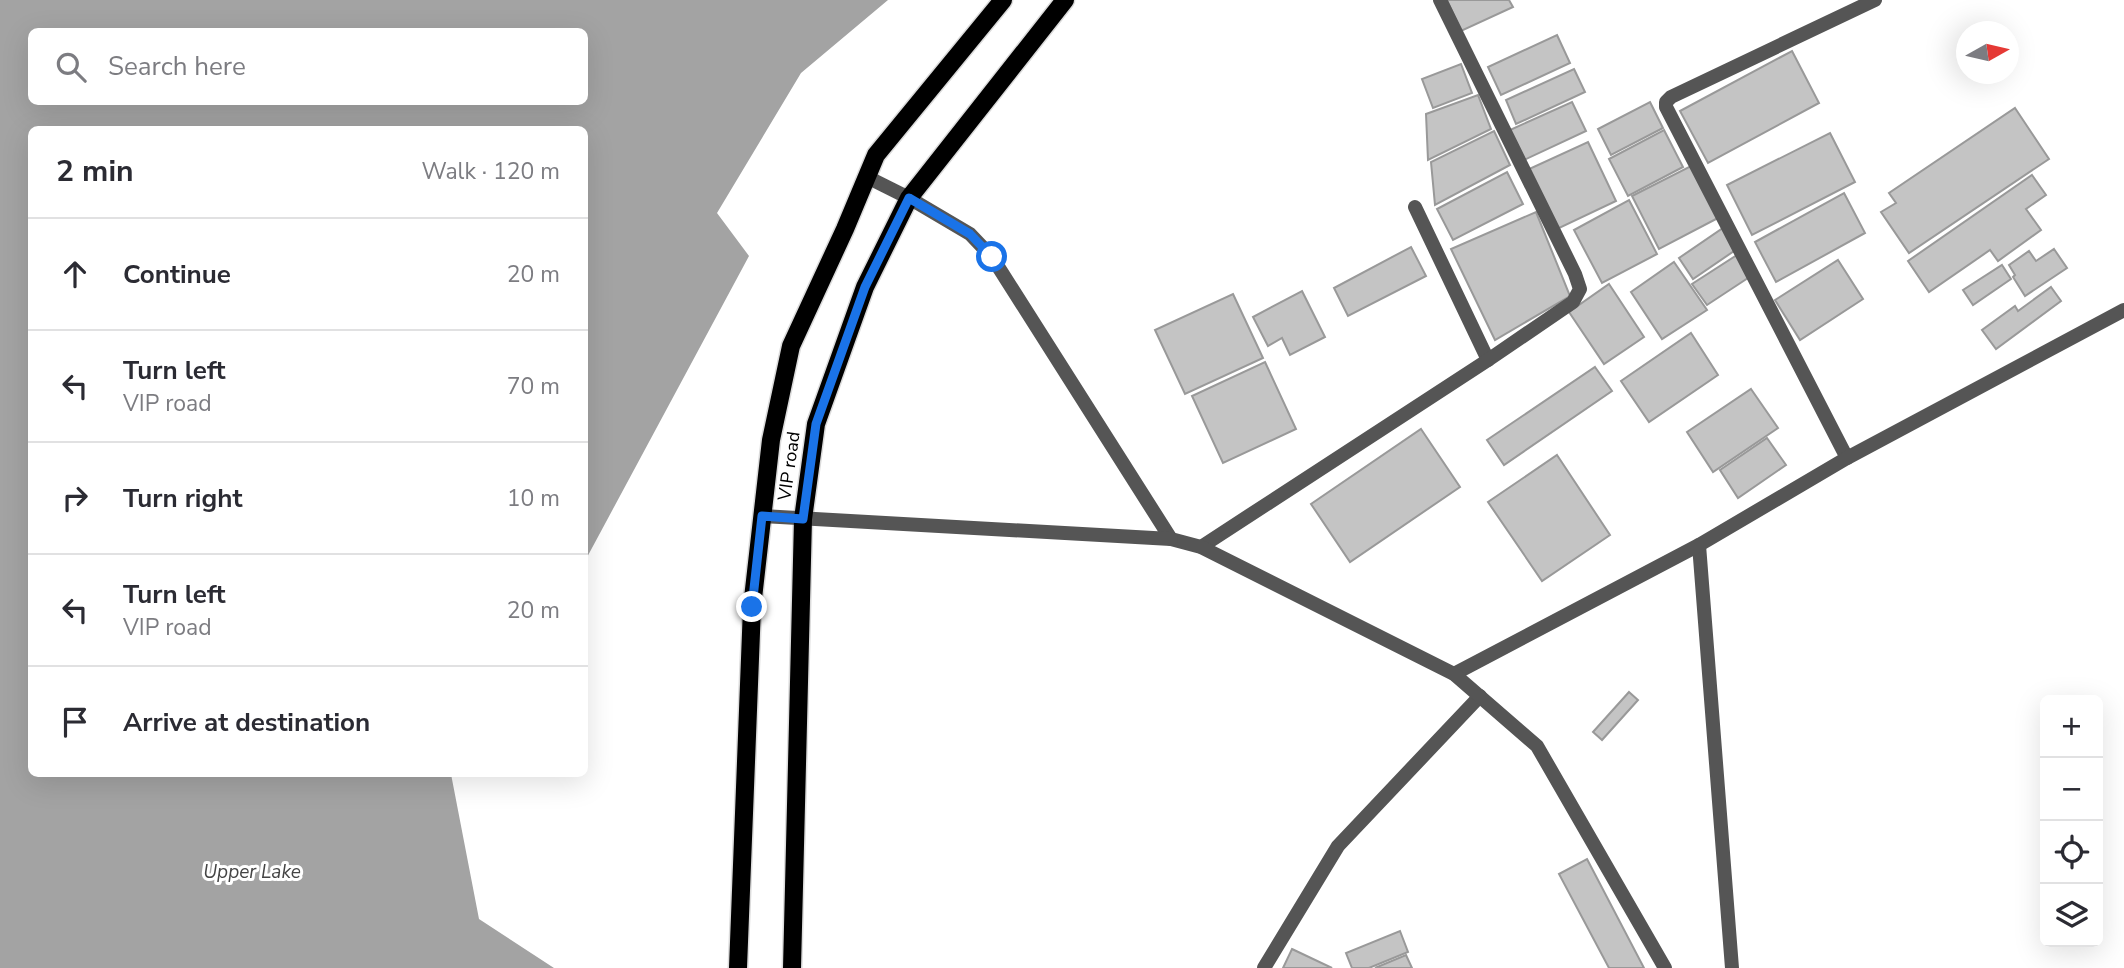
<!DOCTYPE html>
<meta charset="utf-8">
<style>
:root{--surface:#fff;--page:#f7f7f7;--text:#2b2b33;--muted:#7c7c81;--line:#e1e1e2}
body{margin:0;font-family:"Nunito Sans",sans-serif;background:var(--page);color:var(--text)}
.controls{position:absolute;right:21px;bottom:21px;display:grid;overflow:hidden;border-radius:10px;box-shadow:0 7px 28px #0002}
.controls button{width:63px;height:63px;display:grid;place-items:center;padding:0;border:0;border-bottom:2px solid var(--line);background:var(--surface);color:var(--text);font:35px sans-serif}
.compass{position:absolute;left:1956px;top:21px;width:63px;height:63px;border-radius:50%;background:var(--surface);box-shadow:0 7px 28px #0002;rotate:82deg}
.stop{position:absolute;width:21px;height:21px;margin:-16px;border:5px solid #1a73e8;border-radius:50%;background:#fff}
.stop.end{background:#1a73e8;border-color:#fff;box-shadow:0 2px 7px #0008}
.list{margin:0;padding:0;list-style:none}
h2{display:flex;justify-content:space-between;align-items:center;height:91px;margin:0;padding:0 28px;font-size:30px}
h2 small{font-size:23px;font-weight:400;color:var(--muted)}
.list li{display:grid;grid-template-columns:46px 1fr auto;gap:21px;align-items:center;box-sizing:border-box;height:112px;padding:0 28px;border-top:2px solid var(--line)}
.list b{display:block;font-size:26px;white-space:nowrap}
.list p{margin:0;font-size:23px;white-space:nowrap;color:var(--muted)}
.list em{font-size:23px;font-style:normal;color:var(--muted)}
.icon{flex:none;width:38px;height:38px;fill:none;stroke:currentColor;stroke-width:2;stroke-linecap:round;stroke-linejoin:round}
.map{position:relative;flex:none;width:2124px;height:968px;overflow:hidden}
.search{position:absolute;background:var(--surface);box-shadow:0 7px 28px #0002;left:28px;top:28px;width:560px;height:77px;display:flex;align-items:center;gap:18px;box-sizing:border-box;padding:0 24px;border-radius:10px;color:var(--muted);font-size:26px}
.panel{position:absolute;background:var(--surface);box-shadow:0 7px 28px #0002;left:28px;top:126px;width:560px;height:651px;border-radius:10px}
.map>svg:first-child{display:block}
.water{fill:#a3a3a3;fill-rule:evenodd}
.building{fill:#c4c4c4;stroke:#999;stroke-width:2}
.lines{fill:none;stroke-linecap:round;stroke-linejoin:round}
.primary-casing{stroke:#dbdbdb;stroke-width:21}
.minor{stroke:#555;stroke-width:14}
.tertiary{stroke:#555;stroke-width:14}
.primary{stroke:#000;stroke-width:18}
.route{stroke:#1a73e8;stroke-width:9}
.labels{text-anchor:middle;stroke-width:6;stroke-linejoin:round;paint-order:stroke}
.street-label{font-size:18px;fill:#000;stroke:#fff}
.water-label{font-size:19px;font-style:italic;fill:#444;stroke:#fff}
</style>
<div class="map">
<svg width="2124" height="968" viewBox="0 0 2124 968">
<rect width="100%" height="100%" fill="#fff"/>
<path class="water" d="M0 0H888L801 73 717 213 749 256 585 561 584 130H32V774H451L479 919 554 968H0ZM32 32H584V102H32Z"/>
<g class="building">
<path d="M1447 0H1509L1513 7 1461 31Z"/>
<path d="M1557 35 1570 63 1501 95 1488 67Z"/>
<path d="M1792 51 1819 103 1708 163 1680 111Z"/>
<path d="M1461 64 1472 93 1433 108 1422 79Z"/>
<path d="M1574 69 1585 92 1516 124 1506 100Z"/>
<path d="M1478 95 1491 129 1428 160 1426 114Z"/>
<path d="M1572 102 1586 131 1524 160 1510 130Z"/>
<path d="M1650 102 1663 128 1611 155 1598 129Z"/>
<path d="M2015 108 2049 159 1909 253 1881 212 1896 203 1889 193Z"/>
<path d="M1664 130 1683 167 1628 196 1609 159Z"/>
<path d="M1494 131 1510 165 1435 205 1431 162Z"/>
<path d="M1830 133 1855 182 1752 235 1727 185Z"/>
<path d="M1588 142 1616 201 1555 230 1527 170Z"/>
<path d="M1691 166 1718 218 1659 249 1632 196Z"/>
<path d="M1507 172 1523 204 1453 240 1437 209Z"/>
<path d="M2032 175 2046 195 2026 209 2041 230 1998 261 1990 250 1929 292 1908 261Z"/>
<path d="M1844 193 1865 233 1776 282 1755 242Z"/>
<path d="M1629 200 1657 254 1602 283 1574 230Z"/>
<path d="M1536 212 1570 296 1495 340 1451 249Z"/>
<path d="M1723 228 1737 249 1693 279 1679 258Z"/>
<path d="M1411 247 1426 276 1348 316 1334 288Z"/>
<path d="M2054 249 2067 268 2025 296 2013 277 2015 275 2009 265 2029 251 2036 261Z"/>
<path d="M1737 255 1751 276 1707 305 1692 284Z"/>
<path d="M1838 260 1863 299 1800 340 1775 300Z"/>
<path d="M1674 262 1707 310 1662 339 1631 292Z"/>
<path d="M2002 265 2011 279 1973 305 1963 290Z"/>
<path d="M1609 284 1644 337 1604 364 1569 312Z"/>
<path d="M2051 287 2061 301 1996 349 1982 330 2015 306 2018 311Z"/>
<path d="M1302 291 1325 337 1290 355 1282 338 1268 346 1253 317Z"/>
<path d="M1233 294 1263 358 1185 394 1155 330Z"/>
<path d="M1691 333 1718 375 1649 422 1621 381Z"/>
<path d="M1265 362 1296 429 1223 463 1192 396Z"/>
<path d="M1595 367 1612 391 1504 465 1487 440Z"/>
<path d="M1751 389 1778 428 1713 472 1687 432Z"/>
<path d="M1421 429 1460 487 1350 562 1311 504Z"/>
<path d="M1767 438 1786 465 1738 498 1720 470Z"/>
<path d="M1557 455 1610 535 1542 581 1488 502Z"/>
<path d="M1629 692 1638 700 1602 740 1593 732Z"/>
<path d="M1587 859 1644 968H1609L1559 874Z"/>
<path d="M1400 931 1408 952 1369 968H1352L1346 953Z"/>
<path d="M1292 949 1332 968H1283Z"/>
<path d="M1406 955 1412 968H1375Z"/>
</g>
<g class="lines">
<defs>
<g id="primary">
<path d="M738 968 752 607 771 440 791 346 845 229 876 155 1003 0"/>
<path d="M792 968 803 519 816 424 865 287 909 198 1065 0"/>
</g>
</defs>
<use href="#primary" class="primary-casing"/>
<g class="minor">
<path d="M1415 207 1488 360"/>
<path d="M1847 458 1666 107V102L1671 97 1875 0"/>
<path d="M1699 545 1732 968"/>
<path d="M1201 547 1488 360 1573 302 1580 289 1575 274 1440 0"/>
<path d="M1454 674 1699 545 1847 458 2124 310"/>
<path d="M1264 968 1338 846 1480 696"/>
</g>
<g class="tertiary">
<path d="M867 177 909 198 970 234 992 257 1171 539 1201 547 1454 674 1537 746 1665 968"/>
<path d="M762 516 1171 539"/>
</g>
<use href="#primary" class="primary"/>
</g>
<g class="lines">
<path class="route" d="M752 607 762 516 803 519 816 424 865 287 909 198 970 234 992 257"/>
</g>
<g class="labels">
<g class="street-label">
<text transform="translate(789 466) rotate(-82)" y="6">VIP road</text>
</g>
<g class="water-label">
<text x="252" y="878">Upper Lake</text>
</g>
</g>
</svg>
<div class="controls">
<button>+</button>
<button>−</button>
<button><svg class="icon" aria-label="locate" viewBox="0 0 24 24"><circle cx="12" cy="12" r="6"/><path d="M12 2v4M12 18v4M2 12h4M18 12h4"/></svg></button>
<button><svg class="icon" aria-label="layers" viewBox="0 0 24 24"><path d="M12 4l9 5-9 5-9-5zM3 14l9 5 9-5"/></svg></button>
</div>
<svg class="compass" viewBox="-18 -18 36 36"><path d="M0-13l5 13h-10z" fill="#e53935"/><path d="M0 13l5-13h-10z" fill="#7c7c81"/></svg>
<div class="stop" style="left:992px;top:257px"></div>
<div class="stop end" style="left:752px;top:607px"></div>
<div class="search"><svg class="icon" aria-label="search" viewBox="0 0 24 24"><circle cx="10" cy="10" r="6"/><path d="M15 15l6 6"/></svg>Search here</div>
<section class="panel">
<h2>2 min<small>Walk · 120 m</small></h2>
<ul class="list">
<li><svg class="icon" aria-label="ahead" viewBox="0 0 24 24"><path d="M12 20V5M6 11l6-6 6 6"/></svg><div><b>Continue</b></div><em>20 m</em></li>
<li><svg class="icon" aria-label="left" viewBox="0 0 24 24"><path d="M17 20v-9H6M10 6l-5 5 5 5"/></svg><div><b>Turn left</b><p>VIP road</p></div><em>70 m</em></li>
<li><svg class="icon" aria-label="right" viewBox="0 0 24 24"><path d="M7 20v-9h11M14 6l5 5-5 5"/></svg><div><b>Turn right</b></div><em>10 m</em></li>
<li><svg class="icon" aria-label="left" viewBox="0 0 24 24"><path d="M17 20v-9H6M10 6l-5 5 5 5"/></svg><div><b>Turn left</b><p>VIP road</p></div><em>20 m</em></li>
<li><svg class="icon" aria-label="arrive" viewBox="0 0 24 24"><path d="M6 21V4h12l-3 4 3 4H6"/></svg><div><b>Arrive at destination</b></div></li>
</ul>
</section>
</div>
